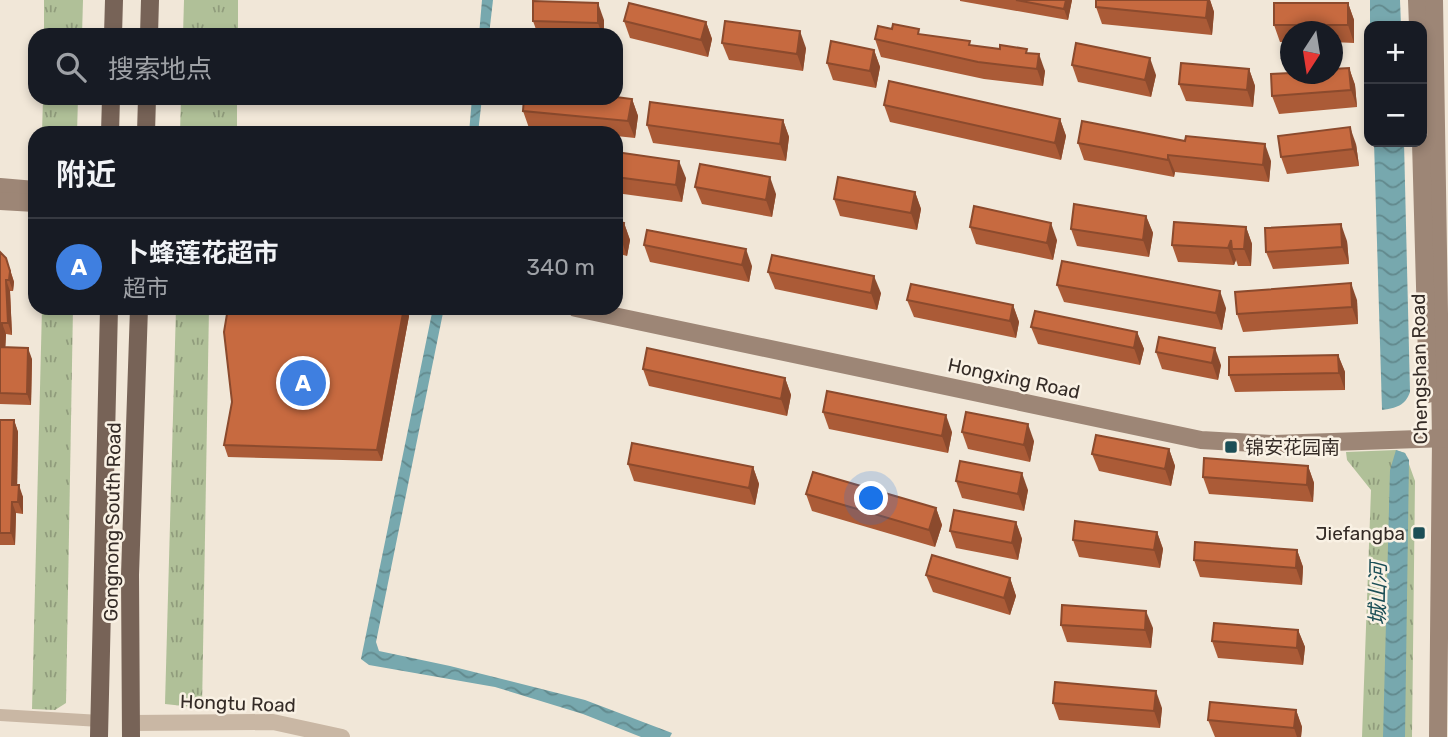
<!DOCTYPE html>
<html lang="zh">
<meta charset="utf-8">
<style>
:root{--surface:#171b24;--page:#242831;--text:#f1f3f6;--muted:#9ea1a6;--line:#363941;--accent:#0b8043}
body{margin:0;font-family:Rubik,"Noto Sans SC",sans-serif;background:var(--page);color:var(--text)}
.controls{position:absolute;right:21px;top:21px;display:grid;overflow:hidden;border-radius:14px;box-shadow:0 4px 10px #0003}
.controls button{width:63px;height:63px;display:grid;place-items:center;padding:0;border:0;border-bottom:2px solid var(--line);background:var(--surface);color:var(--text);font:35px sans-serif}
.compass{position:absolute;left:1280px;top:21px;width:63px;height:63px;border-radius:50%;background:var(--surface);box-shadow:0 4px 10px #0003;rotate:192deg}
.you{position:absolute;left:872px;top:499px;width:24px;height:24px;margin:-18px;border:5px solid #fff;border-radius:50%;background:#1a73e8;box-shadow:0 0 0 10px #1a73e833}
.badge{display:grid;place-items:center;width:46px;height:46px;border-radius:50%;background:var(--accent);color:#fff;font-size:23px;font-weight:700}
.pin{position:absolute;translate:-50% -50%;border:4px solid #fff;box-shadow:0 2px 7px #0006}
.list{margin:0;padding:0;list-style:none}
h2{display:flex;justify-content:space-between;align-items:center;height:91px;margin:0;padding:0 28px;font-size:30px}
h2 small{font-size:23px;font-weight:400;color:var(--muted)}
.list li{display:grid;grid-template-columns:46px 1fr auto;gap:21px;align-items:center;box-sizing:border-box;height:98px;padding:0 28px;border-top:2px solid var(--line)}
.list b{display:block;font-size:26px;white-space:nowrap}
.list p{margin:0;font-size:23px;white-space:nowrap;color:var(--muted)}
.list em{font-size:23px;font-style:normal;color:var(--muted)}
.icon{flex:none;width:38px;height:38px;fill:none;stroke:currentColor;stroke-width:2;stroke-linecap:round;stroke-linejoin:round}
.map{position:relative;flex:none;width:1448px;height:737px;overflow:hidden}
.search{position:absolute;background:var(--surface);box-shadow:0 4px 10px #0003;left:28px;top:28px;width:595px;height:77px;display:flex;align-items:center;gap:18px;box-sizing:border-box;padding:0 24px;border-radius:21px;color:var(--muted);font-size:26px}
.panel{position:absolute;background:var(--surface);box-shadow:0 4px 10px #0003;left:28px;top:126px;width:595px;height:189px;border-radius:21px}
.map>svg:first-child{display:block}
.grass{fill:url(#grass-tufts)}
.water{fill:url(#water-waves)}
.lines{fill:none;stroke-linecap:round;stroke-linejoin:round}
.minor{stroke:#c9b7a4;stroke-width:12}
.tertiary{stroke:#c9b7a4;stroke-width:16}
.secondary{stroke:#9d8676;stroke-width:18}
.primary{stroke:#776357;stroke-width:18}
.wall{fill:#ab5b37}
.shaded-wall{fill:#8b4a2d}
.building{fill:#c76a40;stroke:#8b4a2d;stroke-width:2}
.poi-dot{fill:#1b4e56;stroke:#f9f1e4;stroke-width:2.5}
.labels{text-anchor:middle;stroke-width:5;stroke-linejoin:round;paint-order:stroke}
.street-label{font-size:19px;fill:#342b26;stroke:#f9f1e4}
.poi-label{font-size:19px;fill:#342b26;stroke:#f9f1e4;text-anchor:start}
.water-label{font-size:21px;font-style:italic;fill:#1b4e56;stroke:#f9f1e4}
</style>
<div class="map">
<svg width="1448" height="737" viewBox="0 0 1448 737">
<defs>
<pattern id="grass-tufts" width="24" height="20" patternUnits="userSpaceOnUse" patternTransform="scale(1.75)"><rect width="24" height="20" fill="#b0c098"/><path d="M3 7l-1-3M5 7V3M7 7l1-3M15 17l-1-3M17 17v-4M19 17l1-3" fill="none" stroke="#909c7c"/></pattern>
<pattern id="water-waves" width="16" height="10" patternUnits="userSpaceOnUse" patternTransform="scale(1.75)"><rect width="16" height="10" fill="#77a8ae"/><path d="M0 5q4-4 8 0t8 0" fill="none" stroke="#62898d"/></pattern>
</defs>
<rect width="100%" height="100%" fill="#f1e7d8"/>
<g class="grass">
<path d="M44 0H83L82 35H44Z"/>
<path d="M184 0H238V35H183Z"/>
<path d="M43 98H78L77 133H42Z"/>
<path d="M181 98H237V133H180Z"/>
<path d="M42 308H73L66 703 55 710 32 709Z"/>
<path d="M176 308H209L202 708 165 704Z"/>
<path d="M1396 450 1405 453 1415 481 1412 737H1362L1371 490 1347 460 1346 452Z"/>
</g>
<g class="water">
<path d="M482 0H493L489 35H479Z"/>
<path d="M1370 0H1400L1401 26H1370Z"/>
<path d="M472 98H482L478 133H469Z"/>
<path d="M1374 142H1404L1410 392C1405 406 1396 408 1382 410Z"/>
<path d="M433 308H444L376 642 379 651 450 666 585 700 672 733 670 737H641L583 714 495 687 369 665 361 659Z"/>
<path d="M1396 450 1405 453 1409 460 1405 737H1383L1390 470Z"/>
</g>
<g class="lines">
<path class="minor" d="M0 715 100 721"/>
<path class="tertiary" d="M131 723 273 722 342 737"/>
<g class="secondary">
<path d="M1417 0 1418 26"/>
<path d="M1434 0 1441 439 1438 737"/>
<path d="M1421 142 1428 394"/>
<path d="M0 187 35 190"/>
<path d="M0 201 35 203"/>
<path d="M576 308 1201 440 1274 444 1448 438"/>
</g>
<g class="primary">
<path d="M113 35 114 0"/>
<path d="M149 35 150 0"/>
<path d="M110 133 111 98"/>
<path d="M146 133 147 98"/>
<path d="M99 737 109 308"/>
<path d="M131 737 130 575 139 308"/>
</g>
</g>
<g class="wall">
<path d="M960 0H1072L1068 20 960 1Z"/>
<path d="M1096 0H1210L1214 12 1212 35 1102 24 1096 7Z"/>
<path d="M1348 3 1354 20V43L1333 42V32H1291V42H1280L1274 25Z"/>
<path d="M604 20V35H538L533 21Z"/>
<path d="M624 21 706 22 712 39 708 57 630 38Z"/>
<path d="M921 34 972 46 1028 53 1045 71 1043 86 984 79 881 57 875 39Z"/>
<path d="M722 43 806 48 803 71 729 60Z"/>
<path d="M874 50 880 67 876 88 833 80 827 63Z"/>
<path d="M1072 65 1156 75 1151 97 1078 82Z"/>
<path d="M1349 68 1355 85 1357 107 1279 114 1272 96Z"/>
<path d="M1249 69 1255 86 1253 107 1186 101 1179 84Z"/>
<path d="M632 99 638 116 635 138 616 136V133H581L529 128 523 111Z"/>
<path d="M884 105 1060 119 1066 136 1061 160 890 122Z"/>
<path d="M783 120 789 137 786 161 653 143 647 125Z"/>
<path d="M1078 143 1271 161 1269 182 1175 172 1174 177 1084 160Z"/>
<path d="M1356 144 1359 166 1287 174 1281 157Z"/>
<path d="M616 152 686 178 682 202 616 193Z"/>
<path d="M695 187 776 194 772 217 702 204Z"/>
<path d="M915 192 921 209 917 230 840 216 834 199Z"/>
<path d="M1146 216 1153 233 1149 257 1077 246 1071 229Z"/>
<path d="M616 221 624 223 630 240 627 256 616 253Z"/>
<path d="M970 227 1057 240 1053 260 976 244Z"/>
<path d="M1246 227 1252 244 1251 266H1238L1236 260 1234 265 1178 262 1172 245Z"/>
<path d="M1347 241 1349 264 1273 269 1266 252Z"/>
<path d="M644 245 752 266 749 282 650 262Z"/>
<path d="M0 252 10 269 14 282 13 291H10L12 335 6 334 5 347 32 359 31 405 0 404Z"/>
<path d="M768 272 881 293 877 310 775 289Z"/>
<path d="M1057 285 1226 308 1222 330 1064 302Z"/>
<path d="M907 300 1013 305 1019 322 1016 338 914 317Z"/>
<path d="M1357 300 1358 324 1243 332 1237 314Z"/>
<path d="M228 308H406L409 316 382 461 228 457 224 445 232 402Z"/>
<path d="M1031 327 1137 332 1144 349 1140 365 1038 344Z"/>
<path d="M1156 352 1221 365 1218 380 1162 369Z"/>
<path d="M1338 355 1345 372V390L1235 392 1229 375Z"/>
<path d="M643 369 785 378 791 395 787 416 649 386Z"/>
<path d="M823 412 952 432 948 453 829 429Z"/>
<path d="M0 420H14L18 432 17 485 23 497V514L16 513 15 545H0Z"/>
<path d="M962 432 1034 441 1030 462 968 449Z"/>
<path d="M1169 449 1175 466 1171 486 1099 471 1092 454Z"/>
<path d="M628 464 753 467 759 484 755 505 634 481Z"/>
<path d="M1308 466 1314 483 1313 502 1209 494 1203 477Z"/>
<path d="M956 481 1028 490 1024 511 962 498Z"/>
<path d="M806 494 936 508 942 525 935 547 812 511Z"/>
<path d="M1016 522 1022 539 1018 560 956 548 950 531Z"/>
<path d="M1157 532 1163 549 1160 568 1079 557 1073 540Z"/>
<path d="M1297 550 1303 567 1302 585 1200 577 1194 560Z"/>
<path d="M926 575 1010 578 1016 596 1010 615 933 592Z"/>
<path d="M1061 625 1153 628 1151 648 1067 642Z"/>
<path d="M1298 630 1305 647 1303 665 1218 658 1212 641Z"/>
<path d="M1053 703 1162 708 1160 728 1059 720Z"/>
<path d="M1296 710 1302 727 1301 737H1215L1208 720Z"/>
</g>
<g class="shaded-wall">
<path d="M1066 0H1072L1068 20 1064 9Z"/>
<path d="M1208 0H1210L1214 12 1212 35 1206 18Z"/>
<path d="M598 3 604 20V35H602L598 23Z"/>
<path d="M1348 3 1354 20V43L1348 25Z"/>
<path d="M706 22 712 39 708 57 701 40Z"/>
<path d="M800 31 806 48 803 71 797 54Z"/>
<path d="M874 50 880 67 876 88 870 71Z"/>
<path d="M1039 54 1045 71 1043 86 1037 69Z"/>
<path d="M1150 58 1156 75 1151 97 1145 80Z"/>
<path d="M1349 68 1355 85 1357 107 1351 90Z"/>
<path d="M1249 69 1255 86 1253 107 1247 90Z"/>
<path d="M632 99 638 116 635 138 628 121Z"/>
<path d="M1060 119 1066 136 1061 160 1055 143Z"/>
<path d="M783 120 789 137 786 161 780 144Z"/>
<path d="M1350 127 1356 144 1359 166 1353 149Z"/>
<path d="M1265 144 1271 161 1269 182 1263 165Z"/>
<path d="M1168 155 1175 172 1174 177 1168 160Z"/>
<path d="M679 161 686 178 682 202 676 185Z"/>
<path d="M770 177 776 194 772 217 766 200Z"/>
<path d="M915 192 921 209 917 230 911 213Z"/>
<path d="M1146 216 1153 233 1149 257 1143 240Z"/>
<path d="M624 223 630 240 627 256 621 239Z"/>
<path d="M1051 223 1057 240 1053 260 1047 243Z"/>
<path d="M1341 224 1347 241 1349 264 1342 247Z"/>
<path d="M1246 227 1252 244 1251 266 1244 249Z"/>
<path d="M1231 240 1232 249 1236 260 1234 265 1228 248Z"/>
<path d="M746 249 752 266 749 282 742 265Z"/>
<path d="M6 258 14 282 13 291 9 280Z"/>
<path d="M874 276 881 293 877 310 871 293Z"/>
<path d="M6 280 10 291 12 335 8 323Z"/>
<path d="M1351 283 1357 300 1358 324 1352 307Z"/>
<path d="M1220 291 1226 308 1222 330 1216 313Z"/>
<path d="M1013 305 1019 322 1016 338 1010 321Z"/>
<path d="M404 308H406L409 316 382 461 377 450Z"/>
<path d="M2 323 6 334 5 358 1 347Z"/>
<path d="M1137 332 1144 349 1140 365 1134 348Z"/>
<path d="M28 348 32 359 31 405 27 394Z"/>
<path d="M1215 348 1221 365 1218 380 1212 363Z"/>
<path d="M1338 355 1345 372V390L1339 373Z"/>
<path d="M785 378 791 395 787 416 781 399Z"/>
<path d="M946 415 952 432 948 453 942 436Z"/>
<path d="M14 420 18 432 17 497 12 485Z"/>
<path d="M1028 424 1034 441 1030 462 1024 445Z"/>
<path d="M1169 449 1175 466 1171 486 1165 469Z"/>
<path d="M1308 466 1314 483 1313 502 1307 485Z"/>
<path d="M753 467 759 484 755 505 749 488Z"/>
<path d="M1022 473 1028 490 1024 511 1018 494Z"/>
<path d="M19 485 23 497V514L18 502Z"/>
<path d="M12 502 16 513 15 545 11 533Z"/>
<path d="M936 508 942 525 935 547 929 530Z"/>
<path d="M1016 522 1022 539 1018 560 1012 543Z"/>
<path d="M1157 532 1163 549 1160 568 1154 550Z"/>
<path d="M1297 550 1303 567 1302 585 1296 568Z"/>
<path d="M1010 578 1016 596 1010 615 1004 598Z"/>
<path d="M1146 611 1153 628 1151 648 1145 630Z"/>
<path d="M1298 630 1305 647 1303 665 1297 648Z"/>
<path d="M1156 691 1162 708 1160 728 1154 711Z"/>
<path d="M1296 710 1302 727 1301 737H1297L1294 728Z"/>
</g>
<g class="building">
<path d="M1016 0H1066L1064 9Z"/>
<path d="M1096 0H1208L1206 18 1096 7Z"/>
<path d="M533 1 598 3V23L533 21Z"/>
<path d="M629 3 706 22 701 40 624 21Z"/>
<rect x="1274" y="3" width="74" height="22"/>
<path d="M725 21 800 31 797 54 722 43Z"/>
<path d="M893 24 919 29 918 34 970 41 969 45 1000 49V45L1027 49 1026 53 1039 54 1037 69 978 62 875 39 878 26 892 29Z"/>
<path d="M831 41 874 50 870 71 827 63Z"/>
<path d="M1076 43 1150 58 1145 80 1072 65Z"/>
<path d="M1181 63 1249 69 1247 90 1179 84Z"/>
<path d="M1349 68 1351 90 1272 96 1271 74 1291 73 1333 74V69Z"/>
<path d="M889 81 1060 119 1055 143 884 105Z"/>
<path d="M616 97 632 99 628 121 523 111 524 98H616Z"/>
<path d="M650 102 783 120 780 144 647 125Z"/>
<path d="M1082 121 1185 141 1186 136 1265 144 1263 165 1168 155V160L1078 143Z"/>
<path d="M1350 127 1353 149 1281 157 1278 136Z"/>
<path d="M616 152 679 161 676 185 616 177Z"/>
<path d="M700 164 770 177 766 200 695 187Z"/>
<path d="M838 177 915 192 911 213 834 199Z"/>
<path d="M1074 204 1146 216 1143 240 1071 229Z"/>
<path d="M974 206 1051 223 1047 243 970 227Z"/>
<path d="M616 221 624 223 621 239 616 238Z"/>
<path d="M1174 222 1246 227 1244 249H1232L1231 240 1228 248 1172 245Z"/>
<path d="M1341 224 1342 247 1266 252 1265 228Z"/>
<path d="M647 230 746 249 742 265 644 245Z"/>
<path d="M0 252 6 258 10 271 9 280H6L8 323H2L1 347 28 348 27 394 0 393Z"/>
<path d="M772 255 874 276 871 293 768 272Z"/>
<path d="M1062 261 1220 291 1216 313 1057 285Z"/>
<path d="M1351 283 1352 307 1237 314 1235 292Z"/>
<path d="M911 284 1013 305 1010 321 907 300Z"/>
<path d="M228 308H404L377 450 224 445 232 402 224 332Z"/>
<path d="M1035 311 1137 332 1134 348 1031 327Z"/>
<path d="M1159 337 1215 348 1212 363 1156 352Z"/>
<path d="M647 348 785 378 781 399 643 369Z"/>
<path d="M1338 355 1339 373 1229 375V357Z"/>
<path d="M827 391 946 415 942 436 823 412Z"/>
<path d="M966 412 1028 424 1024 445 962 432Z"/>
<path d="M0 420H14L12 485H19L18 502H12L11 533H0Z"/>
<path d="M1096 435 1169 449 1165 469 1092 454Z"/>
<path d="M632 443 753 467 749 488 628 464Z"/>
<path d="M1204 458 1308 466 1307 485 1203 477Z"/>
<path d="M960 461 1022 473 1018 494 956 481Z"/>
<path d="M813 472 936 508 929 530 806 494Z"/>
<path d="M954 510 1016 522 1012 543 950 531Z"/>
<path d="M1075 521 1157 532 1154 550 1073 540Z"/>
<path d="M1195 542 1297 550 1296 568 1194 560Z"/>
<path d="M932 555 1010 578 1004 598 926 575Z"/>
<path d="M1062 605 1146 611 1145 630 1061 625Z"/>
<path d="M1214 623 1298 630 1297 648 1212 641Z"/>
<path d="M1055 682 1156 691 1154 711 1053 703Z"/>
<path d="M1210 702 1296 710 1294 728 1208 720Z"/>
</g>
<g class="poi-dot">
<rect x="1224" y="440" width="14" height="14" rx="3.5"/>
<rect x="1412" y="526" width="14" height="14" rx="3.5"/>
</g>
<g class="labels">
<g class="street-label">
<text transform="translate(1419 369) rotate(-91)" y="7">Chengshan Road</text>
<text transform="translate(1014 378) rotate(12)" y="7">Hongxing Road</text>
<text transform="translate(112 522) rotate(-89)" y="7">Gongnong South Road</text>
<text transform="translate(238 703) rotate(2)" y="7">Hongtu Road</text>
</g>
<g class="poi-label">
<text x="1245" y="454">锦安花园南</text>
<text x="1405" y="540" text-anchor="end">Jiefangba</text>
</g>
<g class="water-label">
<text transform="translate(1378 594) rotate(-89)" y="7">城山河</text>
</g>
</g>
</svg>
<div class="controls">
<button>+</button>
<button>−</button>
</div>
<svg class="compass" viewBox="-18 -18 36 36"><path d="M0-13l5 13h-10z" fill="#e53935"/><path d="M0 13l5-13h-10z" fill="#9ea1a6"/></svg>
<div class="you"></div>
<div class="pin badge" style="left:303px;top:383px;background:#3f7fe0">A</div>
<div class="search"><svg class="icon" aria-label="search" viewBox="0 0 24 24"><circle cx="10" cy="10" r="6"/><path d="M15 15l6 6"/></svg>搜索地点</div>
<section class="panel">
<h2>附近<small></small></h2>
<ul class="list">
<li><span class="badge" style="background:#3f7fe0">A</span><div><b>卜蜂莲花超市</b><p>超市</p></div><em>340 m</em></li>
</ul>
</section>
</div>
